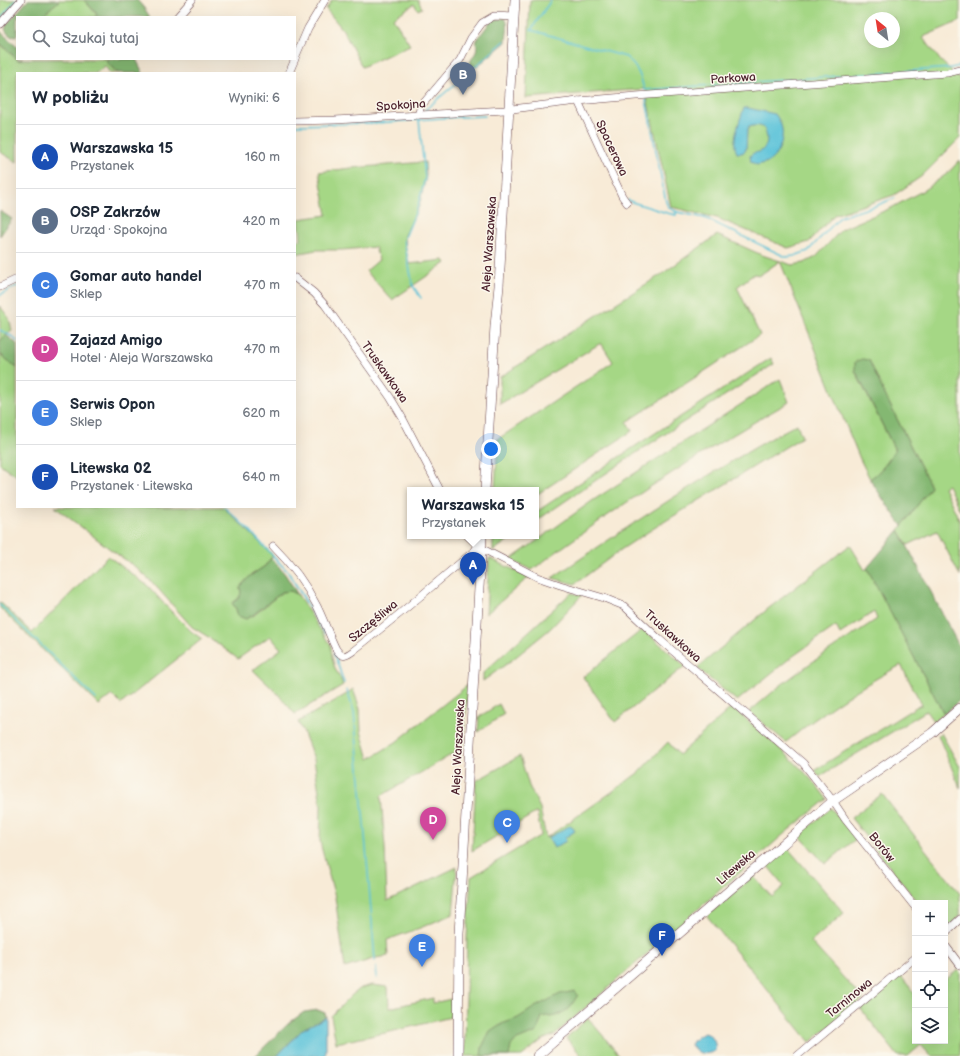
<!DOCTYPE html>
<html lang="pl">
<meta charset="utf-8">
<style>
:root{--surface:#fff;--page:#f2f2f3;--text:#1f2937;--muted:#747a83;--line:#e0e1e3;--accent:#c8321e}
body{margin:0;font-family:"Balsamiq Sans",sans-serif;background:var(--page);color:var(--text)}
.controls{position:absolute;right:12px;bottom:12px;display:grid;overflow:hidden;border-radius:0px;box-shadow:0 4px 16px #0002}
.controls button{width:36px;height:36px;display:grid;place-items:center;padding:0;border:0;border-bottom:1px solid var(--line);background:var(--surface);color:var(--text);font:20px sans-serif}
.compass{position:absolute;left:864px;top:12px;width:36px;height:36px;border-radius:50%;background:var(--surface);box-shadow:0 4px 16px #0002;rotate:330deg}
.you{position:absolute;left:491px;top:449px;width:14px;height:14px;margin:-10px;border:3px solid #fff;border-radius:50%;background:#1a73e8;box-shadow:0 0 0 6px #1a73e833}
.badge{display:grid;place-items:center;width:26px;height:26px;border-radius:50%;background:var(--accent);color:#fff;font-size:13px;font-weight:700}
.pin{position:absolute;translate:-50% -33px;filter:drop-shadow(0 1px 2px #0008)}
.pin::after{content:'';position:absolute;top:21px;width:14px;height:12px;background:inherit;clip-path:polygon(0 0,100% 0,50% 100%)}
.popup{position:absolute;left:407px;top:487px;width:132px;height:52px;box-sizing:border-box;display:grid;place-content:center;border-radius:0px;background:var(--surface);filter:drop-shadow(0 1px 3px #0005);font-size:13px;white-space:nowrap;color:var(--muted)}
.popup b{font-size:15px;color:var(--text)}
.popup::after{content:'';position:absolute;left:50%;top:100%;margin-left:-8px;border:8px solid transparent;border-top-color:var(--surface)}
.list{margin:0;padding:0;list-style:none}
h2{display:flex;justify-content:space-between;align-items:center;height:52px;margin:0;padding:0 16px;font-size:17px}
h2 small{font-size:13px;font-weight:400;color:var(--muted)}
.list li{display:grid;grid-template-columns:26px 1fr auto;gap:12px;align-items:center;box-sizing:border-box;height:64px;padding:0 16px;border-top:1px solid var(--line)}
.list b{display:block;font-size:15px;white-space:nowrap}
.list p{margin:0;font-size:13px;white-space:nowrap;color:var(--muted)}
.list em{font-size:13px;font-style:normal;color:var(--muted)}
.icon{flex:none;width:22px;height:22px;fill:none;stroke:currentColor;stroke-width:2;stroke-linecap:round;stroke-linejoin:round}
.map{position:relative;flex:none;width:960px;height:1056px;overflow:hidden}
.search{position:absolute;background:var(--surface);box-shadow:0 4px 16px #0002;left:16px;top:16px;width:280px;height:44px;display:flex;align-items:center;gap:10px;box-sizing:border-box;padding:0 14px;border-radius:0px;color:var(--muted);font-size:15px}
.panel{position:absolute;background:var(--surface);box-shadow:0 4px 16px #0002;left:16px;top:72px;width:280px;height:436px;border-radius:0px}
.map>svg:first-child{display:block}
.green{fill:#a5d785;stroke:#787b58;fill-rule:evenodd}
.forest{fill:#84b872;stroke:#676c4e}
.water{fill:#5cc3d9;stroke:#537182}
.lines{fill:none;stroke-linecap:round;stroke-linejoin:round}
.stream{stroke:#5cc3d9;stroke-width:1.5}
.street-casing{stroke:#643e45;stroke-width:8}
.secondary-casing{stroke:#643e45;stroke-width:10}
.street{stroke:#fff;stroke-width:7}
.secondary{stroke:#fff;stroke-width:9}
.labels{text-anchor:middle;stroke-width:3;stroke-linejoin:round;paint-order:stroke}
.street-label{font-size:12px;fill:#4a1f2b;stroke:#fbf7ec}
</style>
<div class="map">
<svg width="960" height="1056" viewBox="0 0 960 1056">
<rect width="100%" height="100%" fill="#fbf7ec"/>
<filter id="ink" filterUnits="userSpaceOnUse"><feTurbulence type="fractalNoise" baseFrequency=".025" numOctaves="2"/><feDisplacementMap in="SourceGraphic" scale="8" xChannelSelector="R" yChannelSelector="G"/><feConvolveMatrix kernelMatrix="1 2 1 2 8 2 1 2 1" color-interpolation-filters="sRGB"/></filter>
<filter id="wash" filterUnits="userSpaceOnUse"><feTurbulence type="fractalNoise" baseFrequency=".012" numOctaves="4" result="noise"/><feDisplacementMap in="SourceGraphic" scale="16" xChannelSelector="R" yChannelSelector="G"/><feGaussianBlur stdDeviation="0.9" result="paint"/><feColorMatrix in="noise" values="0 0 0 0 0 0 0 0 0 0 0 0 0 0 0 0 0 1.4 0 .05"/><feComposite in="paint" operator="in"/></filter>
<g filter="url(#wash)">
<rect width="100%" height="100%" fill="#f8ebd7"/>
<g class="green">
<path d="M0 0H19L0 21Z"/>
<path d="M60 0H84L97 15 95 17H40Z"/>
<path d="M332 0H418L422 8 418 10 414 4 393 18 410 45 362 67 343 30 326 9Z"/>
<path d="M530 0H960V21L923 37 940 60 958 77H960V138L922 176 894 195 834 215 809 242 788 248 717 218 671 207 645 89 526 98ZM870 18H894V42H870Z"/>
<path d="M0 44 18 60H20L22 59H108L106 62 118 73H110L105 66 96 73H17V162L0 152Z"/>
<path d="M960 160V511L948 485 944 487 960 522V576L937 531 908 545 899 530 931 487 886 397 869 360 855 371 895 450C888 463 882 470 870 479L860 459 843 418 780 261 760 275 754 274 737 287 760 335 627 422 632 431 536 495V490H495L498 439 613 362 601 343 500 404V377L662 274 717 235 762 255 792 265 804 263 816 257 842 229 891 208 924 190 948 173Z"/>
<path d="M425 162 426 176 419 206 405 235 406 250 409 264 444 260 446 263 392 300 366 271 379 260 375 247 342 250H316L295 254V241L301 240 299 219 327 215 319 172 351 168Z"/>
<path d="M0 306 9 318 12 330 0 341Z"/>
<path d="M0 354 17 368V476L0 464Z"/>
<path d="M771 358 774 364 642 449 536 521V512L643 441Z"/>
<path d="M780 379 789 402C700 453 614 508 532 570L510 560 592 501Z"/>
<path d="M797 424 802 437 651 530 622 549 575 584 552 578C632 524 712 470 797 424Z"/>
<path d="M55 507H223L273 555 265 566 250 576 240 587 241 594 238 599 236 609 238 616H253L282 592 291 591 298 595 331 646 332 658 335 669 340 677 343 685 295 714 277 693 253 670 281 649 270 636 238 659 210 638 192 627 152 582 134 566 110 549Z"/>
<path d="M495 536H514L493 551V537Z"/>
<path d="M850 545 865 570 867 568 944 714 933 721 926 711 819 777 815 770 916 707 922 705 901 665C873 680 846 696 821 715 809 723 798 733 786 742L749 712 781 685 808 665 877 619 874 612 840 634 836 626 789 659 737 701 697 668 769 608Z"/>
<path d="M108 556 148 586 166 606 192 632 202 639 121 704 112 695 99 705 0 608V602L32 633Z"/>
<path d="M489 558 529 577 486 614Z"/>
<path d="M571 593 582 595 550 629 512 660 483 681V673Z"/>
<path d="M643 629 685 666 615 722 583 677Z"/>
<path d="M468 685 463 748 381 796 385 847 387 901 457 867 453 914 420 928 387 940 388 956 376 958 345 968 335 897 322 850 320 841 321 805 314 759 303 731 298 722 345 695 353 689 360 709 361 731 369 759 396 742Z"/>
<path d="M499 704 504 714 478 732 479 717Z"/>
<path d="M732 707C765 736 801 763 827 799L784 834 554 1035 542 1040 522 1056H465L467 937 471 877 541 835 537 812 472 851 476 781 520 756 529 786 540 808 546 838 602 799 638 773 668 742 679 755Z"/>
<path d="M941 733 960 767V788L938 735Z"/>
<path d="M882 794 960 894V916L945 929V903H918L851 818Z"/>
<path d="M831 808 856 839 825 864 799 835Z"/>
<path d="M786 846 844 913 811 942 863 999 810 1042 707 916 753 876 772 897 784 886 766 864Z"/>
<path d="M958 970 960 973V1056H931L921 1045 908 1056H898L860 1008 900 975 915 994V1041H945V980Z"/>
<path d="M372 985 388 987 389 1008 433 998V1003L451 999V1017L390 1032 336 1043 331 1016 352 995 361 988Z"/>
<path d="M588 1018 620 1056H582L566 1038Z"/>
</g>
<g class="forest">
<path d="M28 0H60L40 17H17V35L12 37 7 33 5 29 7 24Z"/>
<path d="M84 0H137L144 8 150 17H95L97 14Z"/>
<path d="M505 18C510 25 506 34 506 42L475 68 470 64 471 60 476 52 477 45 475 43 478 38 492 20Z"/>
<path d="M0 31 17 47V59H22L20 60H18L0 43Z"/>
<path d="M108 59H136L143 73H118L106 62Z"/>
<path d="M0 211 12 219 0 236Z"/>
<path d="M6 335 17 344V368L0 354V341Z"/>
<path d="M862 359 869 360 886 397 931 487 902 526 883 499 870 479C881 471 888 462 895 450L855 370V362Z"/>
<path d="M899 530 960 648V700L944 714 867 568Z"/>
<path d="M271 558 285 574 298 595 291 591 282 592 253 615 246 619 238 616 236 609 232 603C240 598 242 596 240 587L250 576 265 566Z"/>
<path d="M575 991 578 995 569 1009 556 1016 550 1017 547 1016 542 1017 537 1032 515 1041 511 1046 509 1056H481L482 1047 490 1031 499 1025 518 1018 535 1007 560 994Z"/>
<path d="M318 1010 325 1013 326 1017 303 1029 277 1056H255L289 1023 304 1012Z"/>
</g>
<g class="water">
<path d="M744 108H748L775 114C777 117 780 121 781 125 785 135 780 153 771 160 767 163 761 164 757 165L751 162 750 156C753 152 755 153 759 152 769 147 768 137 764 128 759 125 755 125 749 127L747 131 746 150 742 153H737C736 151 735 148 735 146 733 139 741 116 744 108Z"/>
<path d="M571 825 575 831 565 838 566 841 554 848 548 838Z"/>
<path d="M326 1017V1051L325 1056H277L303 1029Z"/>
<path d="M704 1033C712 1034 717 1043 715 1051 704 1056 698 1054 691 1045 693 1039 699 1036 704 1033Z"/>
</g>
<g class="lines">
<g class="stream">
<path d="M551 0 531 30 626 57C638 68 641 76 644 90L951 68 960 66"/>
<path d="M0 19 16 0"/>
<path d="M425 110 505 41"/>
<path d="M419 119 425 178 418 206 404 240 413 286 421 298"/>
<path d="M295 125 376 123 442 118 485 116"/>
<path d="M628 200 632 202 667 213 676 215V211C670 210 668 207 666 202L646 100"/>
<path d="M677 212 705 218 744 237 786 257 794 256 808 251 840 217 875 206 895 198"/>
<path d="M0 295 17 286"/>
<path d="M0 330 13 337 17 341"/>
<path d="M224 507 247 528 288 572 325 633"/>
<path d="M0 605 96 699"/>
<path d="M334 653 344 683"/>
<path d="M347 690 354 712 365 835 375 961"/>
<path d="M376 966 377 978"/>
</g>
</g>
</g>
<g filter="url(#ink)">
<g class="lines">
<defs>
<g id="street">
<path d="M177 17 192 0"/>
<path d="M0 24 21 0"/>
<path d="M295 58 308 28 325 0"/>
<path d="M289 73 295 59"/>
<path d="M578 101 622 196 627 203"/>
<path d="M418 115 421 106 460 60 471 38 482 23 494 16 514 17"/>
<path d="M295 121 335 120 505 110 512 109 578 101 636 96 947 73 960 70"/>
<path d="M295 278 314 293 325 305 390 397 402 417 440 490"/>
<path d="M0 287 17 279"/>
<path d="M468 536 481 548 537 577 560 585 604 598 624 606 659 639 803 763 833 801 845 819 915 907"/>
<path d="M273 546C290 563 306 584 317 606 324 620 329 635 336 649 342 658 345 657 353 651L398 615 473 552 477 545"/>
<path d="M945 933 960 919"/>
<path d="M945 945 960 965"/>
<path d="M797 1056 915 958"/>
</g>
<g id="secondary">
<path d="M485 490 495 326 499 286 515 0"/>
<path d="M458 1056 459 934 482 536"/>
<path d="M537 1056 833 801 932 733 960 708"/>
</g>
</defs>
<use href="#street" class="street-casing"/>
<use href="#secondary" class="secondary-casing"/>
<use href="#street" class="street"/>
<use href="#secondary" class="secondary"/>
</g>
</g>
<g class="labels">
<g class="street-label">
<text transform="translate(733 78) rotate(-4)" y="4">Parkowa</text>
<text transform="translate(401 105) rotate(-4)" y="4">Spokojna</text>
<text transform="translate(612 148) rotate(65)" y="4">Spacerowa</text>
<text transform="translate(489 244) rotate(-86)" y="4">Aleja Warszawska</text>
<text transform="translate(385 372) rotate(55)" y="4">Truskawkowa</text>
<text transform="translate(373 621) rotate(-39)" y="4">Szczęśliwa</text>
<text transform="translate(673 636) rotate(42)" y="4">Truskawkowa</text>
<text transform="translate(458 747) rotate(-87)" y="4">Aleja Warszawska</text>
<text transform="translate(882 847) rotate(51)" y="4">Borów</text>
<text transform="translate(736 867) rotate(-41)" y="4">Litewska</text>
<text transform="translate(849 998) rotate(-39)" y="4">Tarninowa</text>
</g>
</g>
</svg>
<div class="controls">
<button>+</button>
<button>−</button>
<button><svg class="icon" aria-label="locate" viewBox="0 0 24 24"><circle cx="12" cy="12" r="6"/><path d="M12 2v4M12 18v4M2 12h4M18 12h4"/></svg></button>
<button><svg class="icon" aria-label="layers" viewBox="0 0 24 24"><path d="M12 4l9 5-9 5-9-5zM3 14l9 5 9-5"/></svg></button>
</div>
<svg class="compass" viewBox="-18 -18 36 36"><path d="M0-13l5 13h-10z" fill="#e53935"/><path d="M0 13l5-13h-10z" fill="#747a83"/></svg>
<div class="you"></div>
<div class="pin badge" style="left:473px;top:585px;background:#1a4fb4">A</div>
<div class="popup"><b>Warszawska 15</b>Przystanek</div>
<div class="pin badge" style="left:463px;top:95px;background:#5c6f8a">B</div>
<div class="pin badge" style="left:507px;top:843px;background:#3f7fe0">C</div>
<div class="pin badge" style="left:433px;top:840px;background:#d1479c">D</div>
<div class="pin badge" style="left:422px;top:967px;background:#3f7fe0">E</div>
<div class="pin badge" style="left:662px;top:956px;background:#1a4fb4">F</div>
<div class="search"><svg class="icon" aria-label="search" viewBox="0 0 24 24"><circle cx="10" cy="10" r="6"/><path d="M15 15l6 6"/></svg>Szukaj tutaj</div>
<section class="panel">
<h2>W pobliżu<small>Wyniki: 6</small></h2>
<ul class="list">
<li><span class="badge" style="background:#1a4fb4">A</span><div><b>Warszawska 15</b><p>Przystanek</p></div><em>160 m</em></li>
<li><span class="badge" style="background:#5c6f8a">B</span><div><b>OSP Zakrzów</b><p>Urząd · Spokojna</p></div><em>420 m</em></li>
<li><span class="badge" style="background:#3f7fe0">C</span><div><b>Gomar auto handel</b><p>Sklep</p></div><em>470 m</em></li>
<li><span class="badge" style="background:#d1479c">D</span><div><b>Zajazd Amigo</b><p>Hotel · Aleja Warszawska</p></div><em>470 m</em></li>
<li><span class="badge" style="background:#3f7fe0">E</span><div><b>Serwis Opon</b><p>Sklep</p></div><em>620 m</em></li>
<li><span class="badge" style="background:#1a4fb4">F</span><div><b>Litewska 02</b><p>Przystanek · Litewska</p></div><em>640 m</em></li>
</ul>
</section>
</div>
